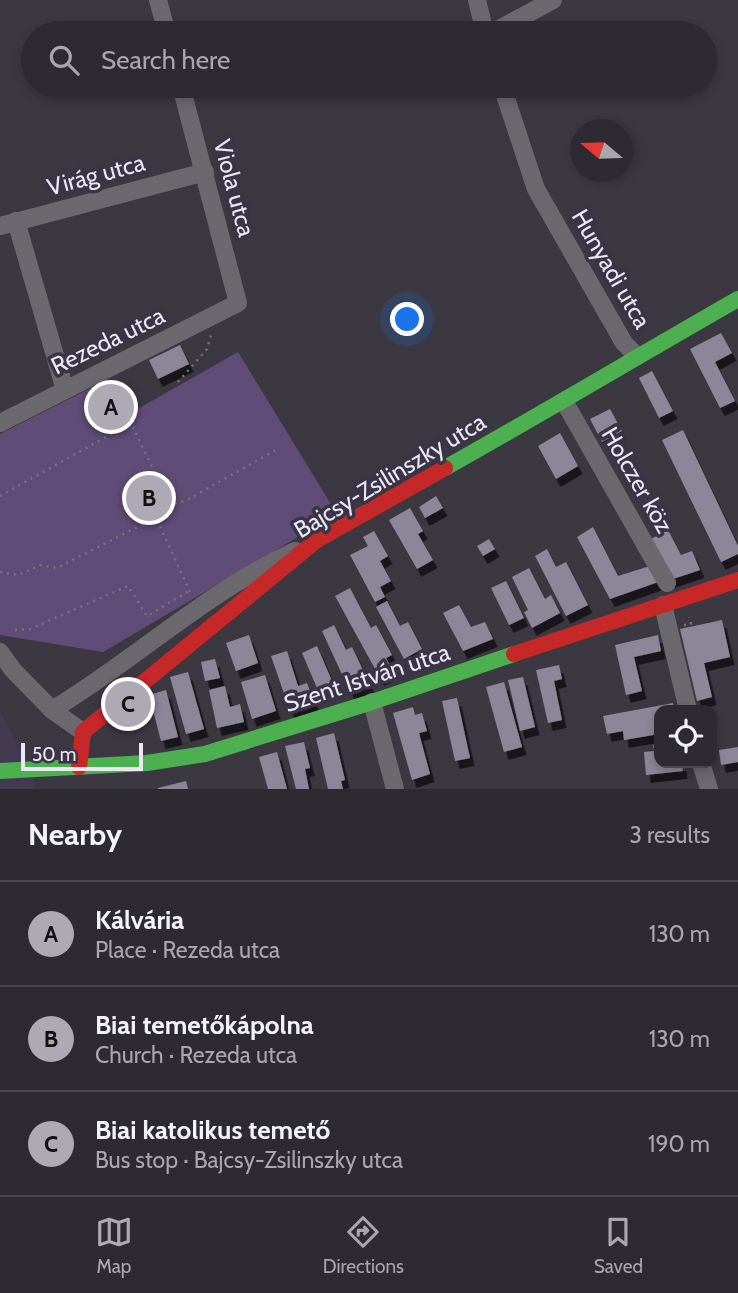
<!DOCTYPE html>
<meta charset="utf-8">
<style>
:root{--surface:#2d2a32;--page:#35323a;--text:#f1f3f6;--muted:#a7a7ac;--line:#48464d;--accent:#aeaab5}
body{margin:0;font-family:Cabin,sans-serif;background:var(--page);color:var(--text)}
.controls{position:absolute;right:21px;bottom:21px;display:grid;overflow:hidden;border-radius:14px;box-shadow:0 4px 10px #0003}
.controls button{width:63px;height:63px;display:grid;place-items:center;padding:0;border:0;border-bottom:2px solid var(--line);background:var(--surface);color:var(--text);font:35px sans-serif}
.compass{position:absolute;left:570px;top:119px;width:63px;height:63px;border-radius:50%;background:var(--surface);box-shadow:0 4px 10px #0003;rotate:289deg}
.scale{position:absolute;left:21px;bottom:18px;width:122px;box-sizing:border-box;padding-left:7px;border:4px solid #ebe7f3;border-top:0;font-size:19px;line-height:24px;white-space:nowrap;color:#ebe7f3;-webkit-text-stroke:5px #3b3446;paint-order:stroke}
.you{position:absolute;left:408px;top:320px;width:24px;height:24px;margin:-18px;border:5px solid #fff;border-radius:50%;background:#1a73e8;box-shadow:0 0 0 10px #1a73e833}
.badge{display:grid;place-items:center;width:46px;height:46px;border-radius:50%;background:var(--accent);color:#111;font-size:23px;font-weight:700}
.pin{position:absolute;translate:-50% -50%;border:4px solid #fff;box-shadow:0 2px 7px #0006}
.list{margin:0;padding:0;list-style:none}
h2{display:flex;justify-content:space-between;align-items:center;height:91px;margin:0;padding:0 28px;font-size:30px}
h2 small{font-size:23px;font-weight:400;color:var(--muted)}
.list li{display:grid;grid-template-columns:46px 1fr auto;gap:21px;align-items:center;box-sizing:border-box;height:105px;padding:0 28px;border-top:2px solid var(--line)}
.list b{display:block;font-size:26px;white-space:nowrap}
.list p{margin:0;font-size:23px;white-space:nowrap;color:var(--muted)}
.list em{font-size:23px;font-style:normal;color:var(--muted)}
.icon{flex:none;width:38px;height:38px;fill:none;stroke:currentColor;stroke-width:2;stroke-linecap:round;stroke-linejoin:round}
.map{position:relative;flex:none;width:738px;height:789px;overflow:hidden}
.search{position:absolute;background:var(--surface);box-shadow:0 4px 10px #0003;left:21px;right:21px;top:21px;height:77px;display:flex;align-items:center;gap:18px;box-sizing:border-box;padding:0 24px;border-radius:38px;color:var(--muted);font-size:26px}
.sheet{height:406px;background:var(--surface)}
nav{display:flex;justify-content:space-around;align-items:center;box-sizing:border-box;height:98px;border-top:2px solid var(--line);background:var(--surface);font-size:19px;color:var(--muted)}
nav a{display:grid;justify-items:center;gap:4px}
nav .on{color:var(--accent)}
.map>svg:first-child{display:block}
.built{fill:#433a51}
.green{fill:#5f4d78}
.building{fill:#8d8698;filter:url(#shadow)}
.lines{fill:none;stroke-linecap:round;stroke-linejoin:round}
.path{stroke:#767479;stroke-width:2.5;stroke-dasharray:2 5;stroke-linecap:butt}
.street{stroke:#6b696e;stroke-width:18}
.fast{stroke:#4caf50;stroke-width:16}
.jam{stroke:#c62828;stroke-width:16}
.labels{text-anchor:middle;stroke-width:7;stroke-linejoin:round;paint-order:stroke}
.street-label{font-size:24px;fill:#ebe7f3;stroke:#3b3446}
</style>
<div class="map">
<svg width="738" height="789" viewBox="0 0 738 789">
<defs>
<filter id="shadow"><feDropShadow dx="4.5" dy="8" stdDeviation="0" flood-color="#0009"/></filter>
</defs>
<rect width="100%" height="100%" fill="#3c3842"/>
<path class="built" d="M0 711 31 770 36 789H0Z"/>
<path class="green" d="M238 352 337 514 103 652 0 635V434L109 379 127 415Z"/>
<g class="building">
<path d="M721 333 732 353 715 362 735 401 720 408 690 349Z"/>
<path d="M180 345 189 364 158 379 149 360Z"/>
<path d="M652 371 673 411 659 418 639 378Z"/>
<path d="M610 409 622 431 602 442 590 419Z"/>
<path d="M683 430 738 546V554L721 562 662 440Z"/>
<path d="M560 433 578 466 556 479 538 446Z"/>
<path d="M151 488 159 503 147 509 140 493Z"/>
<path d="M436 496 443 508 425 518 419 507Z"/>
<path d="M410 508 423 531 418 534 433 560 417 569 389 520Z"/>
<path d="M593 527 618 576 653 565 661 581 610 599 577 537Z"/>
<path d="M668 530 681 555 692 551 700 570 670 580 649 540Z"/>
<path d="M374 531 388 556 380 561 391 581 380 587 385 597 375 602 350 555 368 546 363 537Z"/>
<path d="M489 539 495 549 483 556 477 546Z"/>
<path d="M547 549 556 567 566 562 588 605 566 616 535 556Z"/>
<path d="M529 568 545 599 551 595 560 613 532 628 524 612 528 610 512 577Z"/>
<path d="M506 581 524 618 509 625 491 588Z"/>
<path d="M350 588 371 628 376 625 392 655 386 658 393 671 380 678 335 596Z"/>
<path d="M387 601 400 626 408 622 422 649 404 659 376 607Z"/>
<path d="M459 605 471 627 485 622 493 639 463 651 443 613Z"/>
<path d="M722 620 730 657 704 663 712 697 697 701 680 629Z"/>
<path d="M334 625 346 650 352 647 370 685 351 694 322 631Z"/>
<path d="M249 635 258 663 236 671 226 643Z"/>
<path d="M658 635 661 651 634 657 642 691 626 695 615 645Z"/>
<path d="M317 646 335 688 320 695 302 653Z"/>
<path d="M287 651 298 686 307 683 314 702 290 711 271 656Z"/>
<path d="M215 659 220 678 205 681 201 662Z"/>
<path d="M559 665 562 679 554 681 562 720 548 723 536 670Z"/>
<path d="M188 672 204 729 186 734 170 677Z"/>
<path d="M265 675 276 711 252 719 241 682Z"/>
<path d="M523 677 535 727 520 731 508 680Z"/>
<path d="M504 682 522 747 504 752 486 687Z"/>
<path d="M225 686 230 707 240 704 244 722 217 728 209 690Z"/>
<path d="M166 690 178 737 161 741 149 695Z"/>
<path d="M457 698 470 758 455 761 442 701Z"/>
<path d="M673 703 674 710H659V734L624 740 623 731 607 734 603 716Z"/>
<path d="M413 707 415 715 422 713 427 731 419 733 430 774 412 780 393 713Z"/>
<path d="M334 733 345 780 341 781 343 789H328L316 738Z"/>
<path d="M304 742 310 768 305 769 309 789H296L285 746Z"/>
<path d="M659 744V763H682L683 771 646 775 644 752 654 751 653 745Z"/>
<path d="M738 747V762L721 765 719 750Z"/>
<path d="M277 752 287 789H268L259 757Z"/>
<path d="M186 781 188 789H158V788Z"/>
</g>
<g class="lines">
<g class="path">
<path d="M178 382 207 349 211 335"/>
<path d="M0 496 131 423 156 475 162 508"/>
<path d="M0 572 18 575 41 565 57 568 155 518"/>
<path d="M190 592 153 511 189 499 279 448"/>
<path d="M684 625 691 624 689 617"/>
<path d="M15 630 30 629 128 586 147 616 189 591"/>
</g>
<g class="street">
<path d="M158 0 167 33"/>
<path d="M477 0 485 33"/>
<path d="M492 33 553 0"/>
<path d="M502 86 536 189 624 343 637 356"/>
<path d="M16 221 65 390"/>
<path d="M0 226 205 172"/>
<path d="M564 401 667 583"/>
<path d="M0 423 238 303 181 86"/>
<path d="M663 605 688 710"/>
<path d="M0 652 13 670 52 710 83 732"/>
<path d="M372 702 395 789"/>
<path d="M52 710C135 660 206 592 295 551"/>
<path d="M701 763 709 789"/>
</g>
<g class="fast">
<path d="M445 468C543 413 640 355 738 299"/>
<path d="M0 771 147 763 205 754 372 702 514 654"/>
</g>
<g class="jam">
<path d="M514 654 738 580"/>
<path d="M79 767 83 732 317 540 445 468"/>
</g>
</g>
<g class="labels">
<g class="street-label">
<text transform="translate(96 175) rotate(-15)" y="8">Virág utca</text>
<text transform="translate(234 188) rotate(75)" y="8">Viola utca</text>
<text transform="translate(611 269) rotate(60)" y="8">Hunyadi utca</text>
<text transform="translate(108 341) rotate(-26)" y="8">Rezeda utca</text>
<text transform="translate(390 476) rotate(-31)" y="8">Bajcsy-Zsilinszky utca</text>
<text transform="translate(637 480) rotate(60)" y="8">Holczer köz</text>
<text transform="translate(367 678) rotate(-18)" y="8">Szent István utca</text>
</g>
</g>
</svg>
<div class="controls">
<button><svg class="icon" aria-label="locate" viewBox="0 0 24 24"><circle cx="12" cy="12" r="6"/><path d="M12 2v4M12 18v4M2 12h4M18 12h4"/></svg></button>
</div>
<svg class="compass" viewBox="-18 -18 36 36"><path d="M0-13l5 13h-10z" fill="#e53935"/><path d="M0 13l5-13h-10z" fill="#a7a7ac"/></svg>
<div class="scale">50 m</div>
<div class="you"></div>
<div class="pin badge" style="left:111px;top:407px">A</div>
<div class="pin badge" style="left:149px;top:498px">B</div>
<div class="pin badge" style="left:128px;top:704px">C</div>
<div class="search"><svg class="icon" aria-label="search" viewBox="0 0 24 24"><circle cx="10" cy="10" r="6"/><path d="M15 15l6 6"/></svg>Search here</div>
</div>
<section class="sheet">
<h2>Nearby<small>3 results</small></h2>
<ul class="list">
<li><span class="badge">A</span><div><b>Kálvária</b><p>Place · Rezeda utca</p></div><em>130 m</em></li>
<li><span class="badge">B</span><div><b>Biai temetőkápolna</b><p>Church · Rezeda utca</p></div><em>130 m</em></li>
<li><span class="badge">C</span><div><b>Biai katolikus temető</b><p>Bus stop · Bajcsy-Zsilinszky utca</p></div><em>190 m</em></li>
</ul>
</section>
<nav>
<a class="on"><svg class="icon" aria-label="map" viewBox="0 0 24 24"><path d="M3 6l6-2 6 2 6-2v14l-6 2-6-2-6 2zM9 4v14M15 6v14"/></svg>Map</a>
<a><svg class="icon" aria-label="directions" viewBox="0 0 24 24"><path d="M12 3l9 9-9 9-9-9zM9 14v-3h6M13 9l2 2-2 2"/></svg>Directions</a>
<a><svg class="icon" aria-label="saved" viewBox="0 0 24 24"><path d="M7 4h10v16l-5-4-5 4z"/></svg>Saved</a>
</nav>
